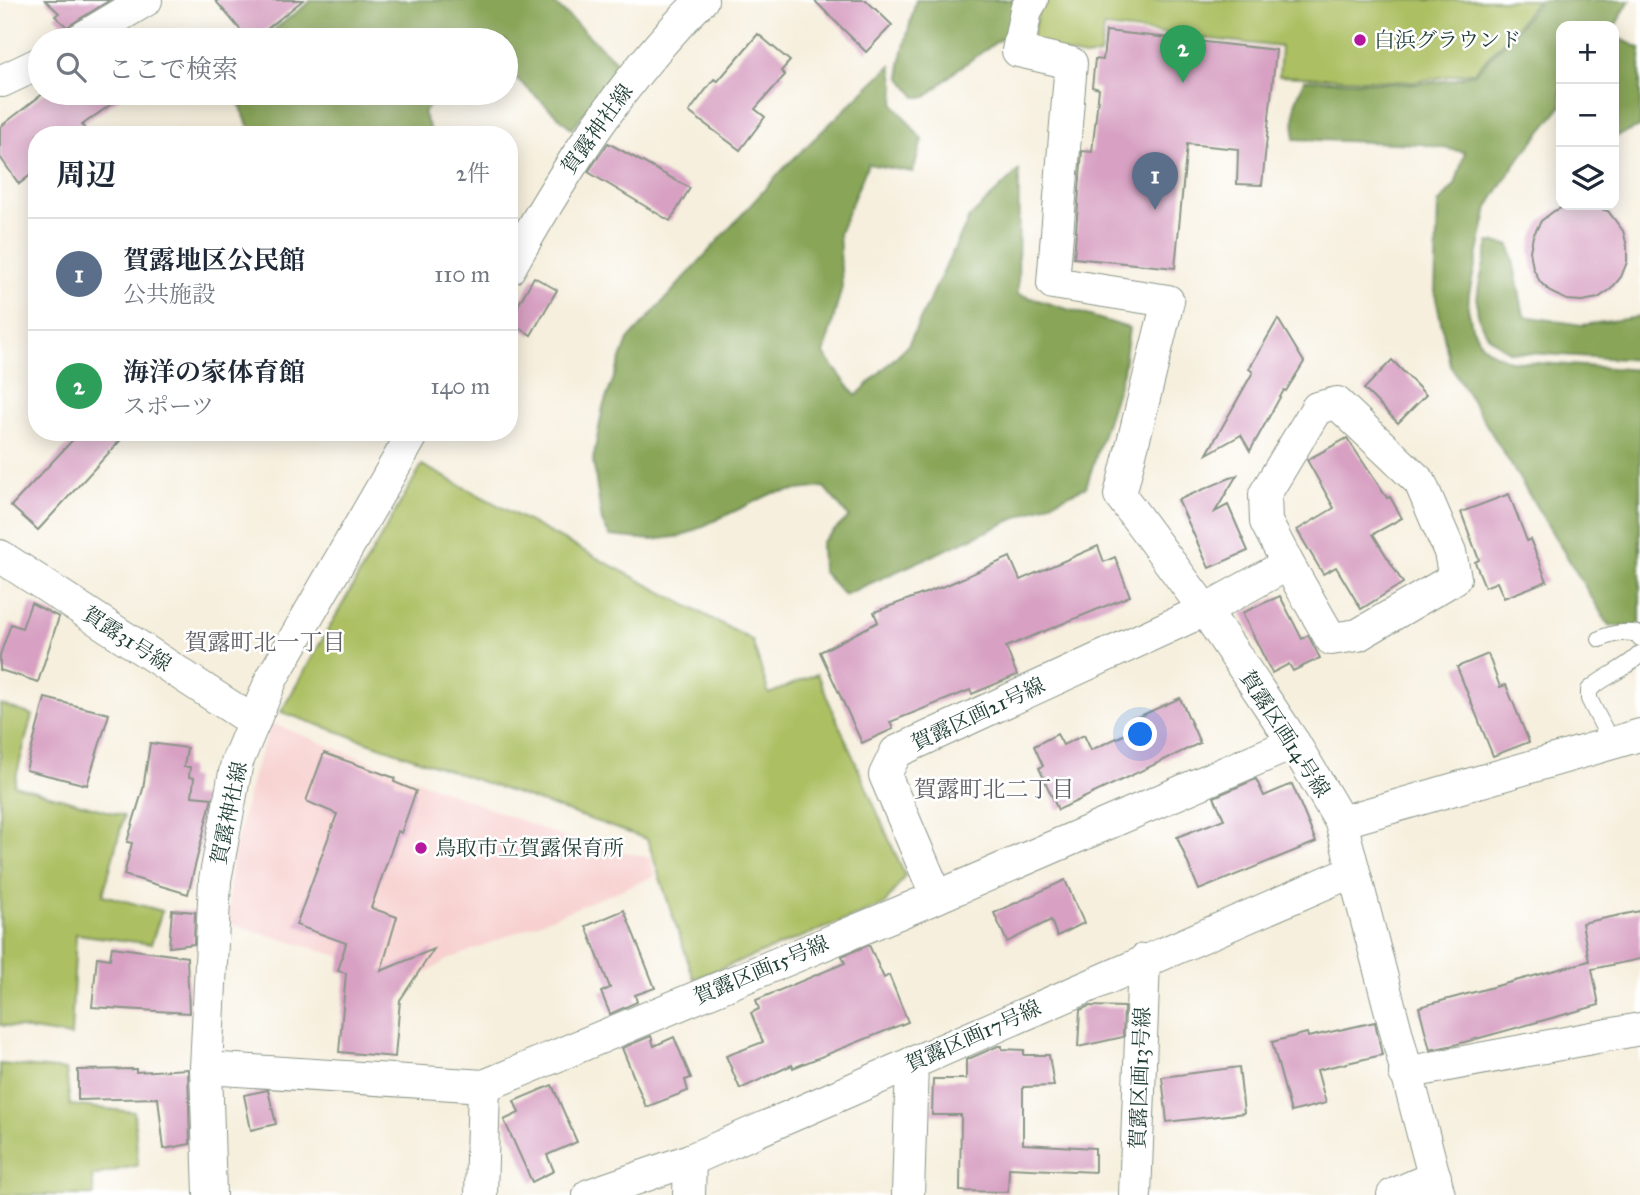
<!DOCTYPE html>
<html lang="ja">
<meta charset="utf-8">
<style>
:root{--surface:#fff;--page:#f6f6f7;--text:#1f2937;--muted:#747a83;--line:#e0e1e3;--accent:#b5179e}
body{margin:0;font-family:"IM FELL Great Primer","Noto Serif JP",serif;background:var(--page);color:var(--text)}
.controls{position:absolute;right:21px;top:21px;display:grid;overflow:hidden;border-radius:14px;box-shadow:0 4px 18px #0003}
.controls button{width:63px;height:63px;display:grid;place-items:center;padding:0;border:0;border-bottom:2px solid var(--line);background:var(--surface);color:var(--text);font:35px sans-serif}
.you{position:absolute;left:1141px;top:735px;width:24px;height:24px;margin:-18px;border:5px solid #fff;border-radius:50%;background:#1a73e8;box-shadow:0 0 0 10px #1a73e833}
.badge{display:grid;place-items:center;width:46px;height:46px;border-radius:50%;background:var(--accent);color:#fff;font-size:23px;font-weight:700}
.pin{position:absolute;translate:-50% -58px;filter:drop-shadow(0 2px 4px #0008)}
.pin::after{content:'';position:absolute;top:37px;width:24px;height:21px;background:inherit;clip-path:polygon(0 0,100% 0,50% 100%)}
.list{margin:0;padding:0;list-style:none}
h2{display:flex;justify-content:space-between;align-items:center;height:91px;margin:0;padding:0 28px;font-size:30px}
h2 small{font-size:23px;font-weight:400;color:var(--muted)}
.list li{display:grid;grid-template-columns:46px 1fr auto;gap:21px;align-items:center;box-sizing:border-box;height:112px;padding:0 28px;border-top:2px solid var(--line)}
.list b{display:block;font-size:26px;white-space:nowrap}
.list p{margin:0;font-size:23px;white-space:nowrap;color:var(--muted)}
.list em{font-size:23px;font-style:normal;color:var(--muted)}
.icon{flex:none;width:38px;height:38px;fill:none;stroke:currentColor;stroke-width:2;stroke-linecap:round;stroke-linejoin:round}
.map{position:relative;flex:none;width:1640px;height:1195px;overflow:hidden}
.search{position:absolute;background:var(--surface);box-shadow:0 4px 18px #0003;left:28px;top:28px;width:490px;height:77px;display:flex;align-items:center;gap:18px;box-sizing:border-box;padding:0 24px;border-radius:38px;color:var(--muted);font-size:26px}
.panel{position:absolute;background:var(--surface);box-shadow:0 4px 18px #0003;left:28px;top:126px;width:490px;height:315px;border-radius:28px}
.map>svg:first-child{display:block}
.built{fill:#f7d0cf}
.green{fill:#acbf62;stroke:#667e4b;stroke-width:2}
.forest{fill:#89a658;stroke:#547246;stroke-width:2}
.building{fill:#d8a1c3}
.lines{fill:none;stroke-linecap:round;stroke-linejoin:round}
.service-casing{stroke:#8a9688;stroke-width:18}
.minor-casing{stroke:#8a9688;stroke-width:34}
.service{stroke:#fff;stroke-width:16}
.minor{stroke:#fff;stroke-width:32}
.poi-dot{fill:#b5179e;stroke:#fff;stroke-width:2.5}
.labels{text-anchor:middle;stroke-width:5;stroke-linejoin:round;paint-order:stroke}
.poi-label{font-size:21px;fill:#1f3d34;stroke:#fff;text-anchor:start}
.street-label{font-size:21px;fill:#1f3d34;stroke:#fff}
.neighbourhood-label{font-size:23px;fill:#606066;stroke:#fff}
</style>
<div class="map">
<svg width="1640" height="1195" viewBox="0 0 1640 1195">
<rect width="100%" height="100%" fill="#fff"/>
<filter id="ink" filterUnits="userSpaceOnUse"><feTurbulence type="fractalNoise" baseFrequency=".0143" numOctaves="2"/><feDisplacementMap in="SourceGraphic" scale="14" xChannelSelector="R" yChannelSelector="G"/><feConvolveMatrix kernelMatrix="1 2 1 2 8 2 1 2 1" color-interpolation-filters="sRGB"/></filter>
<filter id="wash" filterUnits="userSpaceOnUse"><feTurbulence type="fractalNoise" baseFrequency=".00686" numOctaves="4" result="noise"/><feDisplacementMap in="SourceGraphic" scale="28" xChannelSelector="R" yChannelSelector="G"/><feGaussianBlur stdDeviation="1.57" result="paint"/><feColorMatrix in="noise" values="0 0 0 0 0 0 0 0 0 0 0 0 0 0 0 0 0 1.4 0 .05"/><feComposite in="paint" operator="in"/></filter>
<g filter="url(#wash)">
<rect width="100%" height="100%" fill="#f6efdd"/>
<path class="built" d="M271 723 563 837 650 858 655 876 445 961 417 979 227 923 231 863 254 772Z"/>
<g class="green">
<path d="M1041 0H1537L1510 34 1474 72 1414 82 1279 76 1281 47 1104 27 1100 55 1085 57 1030 46Z"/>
<path d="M422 465 752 640 769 694 817 674 905 876 884 905 694 979 647 839 281 712Z"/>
<path d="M0 704 32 715 14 785 124 816 103 895 162 911 151 944 76 934 71 1036 0 1025Z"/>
<path d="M0 1064 66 1070 70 1105 134 1112 138 1165 92 1176 94 1195H0Z"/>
</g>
<g class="forest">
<path d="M312 0H551L620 65 572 129 506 69V40H261Z"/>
<path d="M916 0H1022L1009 33 958 69 926 97H916L901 78 900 63Z"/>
<path d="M1540 0H1630L1614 28 1561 26V107L1514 165 1488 207 1469 294 1468 308 1472 327 1481 344 1491 352 1510 361 1640 370V628L1639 627 1609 626 1450 365 1435 294 1438 204 1455 185 1465 152 1421 144 1294 139 1295 104 1304 80 1414 84 1453 80 1475 73 1512 35Z"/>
<path d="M1618 38 1640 48V127L1614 137V45Z"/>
<path d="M891 65 895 86 894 104 922 140 913 172 868 164 839 233 842 287 824 354 856 396 908 345 969 218 1019 170 1018 294 1129 328 1123 372 1086 487 844 595 822 571 821 543 849 517 824 487 773 493 682 536 652 540 610 536 602 522 593 460 603 407 628 340 786 166Z"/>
<path d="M235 93H440L423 113 433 135H252Z"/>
<path d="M1489 242 1510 245 1524 316 1582 325 1640 317V360L1511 352C1459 326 1480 287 1489 242Z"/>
</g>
<g id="blocks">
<g class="building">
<path d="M45 0H110L67 27 55 16 59 13Z"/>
<path d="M215 0H303L253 40H249Z"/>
<path d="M814 0H866L892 25 866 52Z"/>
<path d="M1106 31 1276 50 1262 185 1237 184 1238 149 1187 144 1175 268 1074 258 1082 151 1092 152 1099 89 1092 87 1095 59 1103 60Z"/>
<path d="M758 34 790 61 781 71 785 75 755 109 765 117 740 150 689 112 714 79 718 81Z"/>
<path d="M44 93H127L82 125 89 135H37V170L19 184 0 157V127Z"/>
<path d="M608 143 690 188 670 221 588 172Z"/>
<path d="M1568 205H1588L1608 211 1623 231 1627 246V262L1621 277 1611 289 1598 298 1582 301 1567 300 1552 293 1540 282 1533 268 1530 251 1533 236 1541 221 1554 211Z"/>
<path d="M534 277 557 290 531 335 509 321Z"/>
<path d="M1278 319 1304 362 1286 391 1284 390 1250 451 1241 435 1207 454 1253 372 1249 369Z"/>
<path d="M1392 360 1426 395 1398 423 1364 389Z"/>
<path d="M80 432H128L38 530 11 506Z"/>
<path d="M1347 438 1387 498 1390 497 1402 518 1373 534 1403 583 1361 609 1336 567 1323 574 1297 530 1334 508 1307 460Z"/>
<path d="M1237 475 1215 512 1228 505 1248 551 1209 568 1178 500Z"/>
<path d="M1509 494 1527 541 1530 539 1547 581 1504 598 1497 582 1485 587 1475 562 1479 560 1461 512Z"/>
<path d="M1098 546 1104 562 1115 557 1130 596 1006 647 1017 675 972 694 970 690 890 722 893 729 862 743 820 652 878 622 874 612 947 585 1010 557 1020 580Z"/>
<path d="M1280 596 1302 639 1308 635 1320 658 1293 671 1289 664 1272 673 1242 613Z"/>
<path d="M31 603 59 617 38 682 0 670V655L11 624 22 628Z"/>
<path d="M1488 654 1500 687 1506 685 1529 742 1493 756 1457 667Z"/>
<path d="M45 698 109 714 87 785 26 770Z"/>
<path d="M1180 698 1200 743 1058 810 1039 768 1043 766 1034 746 1057 734 1063 745 1084 735 1091 750 1139 728 1138 726 1142 724 1138 717Z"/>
<path d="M150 743 187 748 184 767H190L189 777 194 778 192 796 212 798 188 894 124 875 132 843 127 842 143 789Z"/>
<path d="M324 753 395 778 394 782 416 791 401 833 398 831 371 908 397 917 381 971 434 949 400 1000 395 1057 339 1052 346 973 338 971 346 943 296 925 337 814 306 801Z"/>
<path d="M1256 779 1264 796 1292 784 1316 842 1199 890 1177 837 1224 819 1214 797Z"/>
<path d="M1065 880 1084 923 1057 936 1051 920 1007 942 994 913Z"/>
<path d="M172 910 195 912 194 944 169 947Z"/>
<path d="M624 910 655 988 635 995 637 1002 610 1014 601 992 610 988 586 926Z"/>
<path d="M1640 911V959L1592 969 1599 1005 1454 1045 1430 1050 1419 1007 1589 961 1582 923Z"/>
<path d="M869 945 884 978 889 975 908 1022 793 1068 792 1065 740 1089 726 1056 763 1042 751 1013 759 1009 756 1000 845 963 842 956Z"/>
<path d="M112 947 187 957 189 1013 92 1007 97 957 110 959Z"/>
<path d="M1089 1006 1124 1007 1123 1037 1078 1047 1080 1010Z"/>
<path d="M1375 1022 1382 1055 1317 1070 1326 1103 1291 1112 1272 1042 1307 1033 1308 1037Z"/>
<path d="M651 1036 654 1046 674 1037 691 1078 685 1080 688 1091 646 1107 622 1048Z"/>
<path d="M998 1046H1002V1049L1024 1050V1055H1049L1054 1086 1023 1087V1144L1095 1148V1172L1009 1168 1008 1192 960 1191 961 1115H932L933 1079H966V1060Z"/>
<path d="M1239 1067 1244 1113 1167 1122 1162 1077Z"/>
<path d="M136 1069V1072L188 1069 190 1144 164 1149 158 1098 78 1100V1070Z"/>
<path d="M552 1085 577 1142 547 1155 554 1171 532 1182 504 1120 519 1113 514 1101Z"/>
<path d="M268 1090 276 1124 251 1130 244 1095Z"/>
</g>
</g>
</g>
<g filter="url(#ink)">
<use href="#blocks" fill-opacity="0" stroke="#8a9688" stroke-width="2"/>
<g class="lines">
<defs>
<g id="service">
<path d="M1600 639C1613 633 1624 631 1638 634L1640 638"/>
<path d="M1612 744 1589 699V690C1604 676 1625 670 1640 654"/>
</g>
<g id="minor">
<path d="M1032 0 1026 10 1018 51 1071 63 1053 283 1168 301 1120 495 1205 610 1294 743 1341 822 1439 1195"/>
<path d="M79 40 146 0"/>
<path d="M2 81 40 63"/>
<path d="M509 269C562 175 624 76 702 0"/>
<path d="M0 556 254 722"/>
<path d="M1341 822 1640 735"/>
<path d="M937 897 885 775 896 752 1205 610 1288 564 1331 639 1358 635 1455 578 1450 552 1420 482 1337 403 1317 408 1265 494 1266 522 1288 564"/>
<path d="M206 1068 484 1086 937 897 1294 743"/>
<path d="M1405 1073 1640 1029"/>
<path d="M210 1195 206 1068 215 880 237 762 272 678 414 432"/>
<path d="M481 1195 484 1086"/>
<path d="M589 1195 690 1160 1353 871"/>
<path d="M689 1195 690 1160"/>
<path d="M908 1195 912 1063"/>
<path d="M1135 1195 1144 960"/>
<path d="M1393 1195 1435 1177"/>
</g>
</defs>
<use href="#service" class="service-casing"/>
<use href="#minor" class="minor-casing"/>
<use href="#service" class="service"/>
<use href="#minor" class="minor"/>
</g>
</g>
<g class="poi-dot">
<circle cx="1360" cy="40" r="7"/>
<circle cx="421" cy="848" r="7"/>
</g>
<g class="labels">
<g class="poi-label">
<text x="1374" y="47">白浜グラウンド</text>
<text x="435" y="855">鳥取市立賀露保育所</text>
</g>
<g class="street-label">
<text transform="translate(597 129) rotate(-54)" y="7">賀露神社線</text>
<text transform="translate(127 639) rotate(33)" y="7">賀露31号線</text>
<text transform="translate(978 714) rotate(-25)" y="7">賀露区画21号線</text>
<text transform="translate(1285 734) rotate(57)" y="7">賀露区画14号線</text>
<text transform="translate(229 813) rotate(-78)" y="7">賀露神社線</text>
<text transform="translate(761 970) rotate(-23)" y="7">賀露区画15号線</text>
<text transform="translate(973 1036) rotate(-24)" y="7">賀露区画17号線</text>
<text transform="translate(1140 1078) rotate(-88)" y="7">賀露区画13号線</text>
</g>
<g class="neighbourhood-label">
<text x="265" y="650">賀露町北一丁目</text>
<text x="994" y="797">賀露町北二丁目</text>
</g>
</g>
</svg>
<div class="controls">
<button>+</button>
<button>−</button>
<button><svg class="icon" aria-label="layers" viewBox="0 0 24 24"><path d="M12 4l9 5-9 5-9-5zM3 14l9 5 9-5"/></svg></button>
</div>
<div class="you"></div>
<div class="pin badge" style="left:1155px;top:210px;background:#5c6f8a">1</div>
<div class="pin badge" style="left:1183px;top:83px;background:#2e9e5b">2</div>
<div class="search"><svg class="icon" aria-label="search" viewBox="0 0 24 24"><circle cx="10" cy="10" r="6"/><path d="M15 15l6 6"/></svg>ここで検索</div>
<section class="panel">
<h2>周辺<small>2件</small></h2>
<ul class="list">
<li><span class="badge" style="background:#5c6f8a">1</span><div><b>賀露地区公民館</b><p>公共施設</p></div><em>110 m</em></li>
<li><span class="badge" style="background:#2e9e5b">2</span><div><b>海洋の家体育館</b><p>スポーツ</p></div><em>140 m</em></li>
</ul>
</section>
</div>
